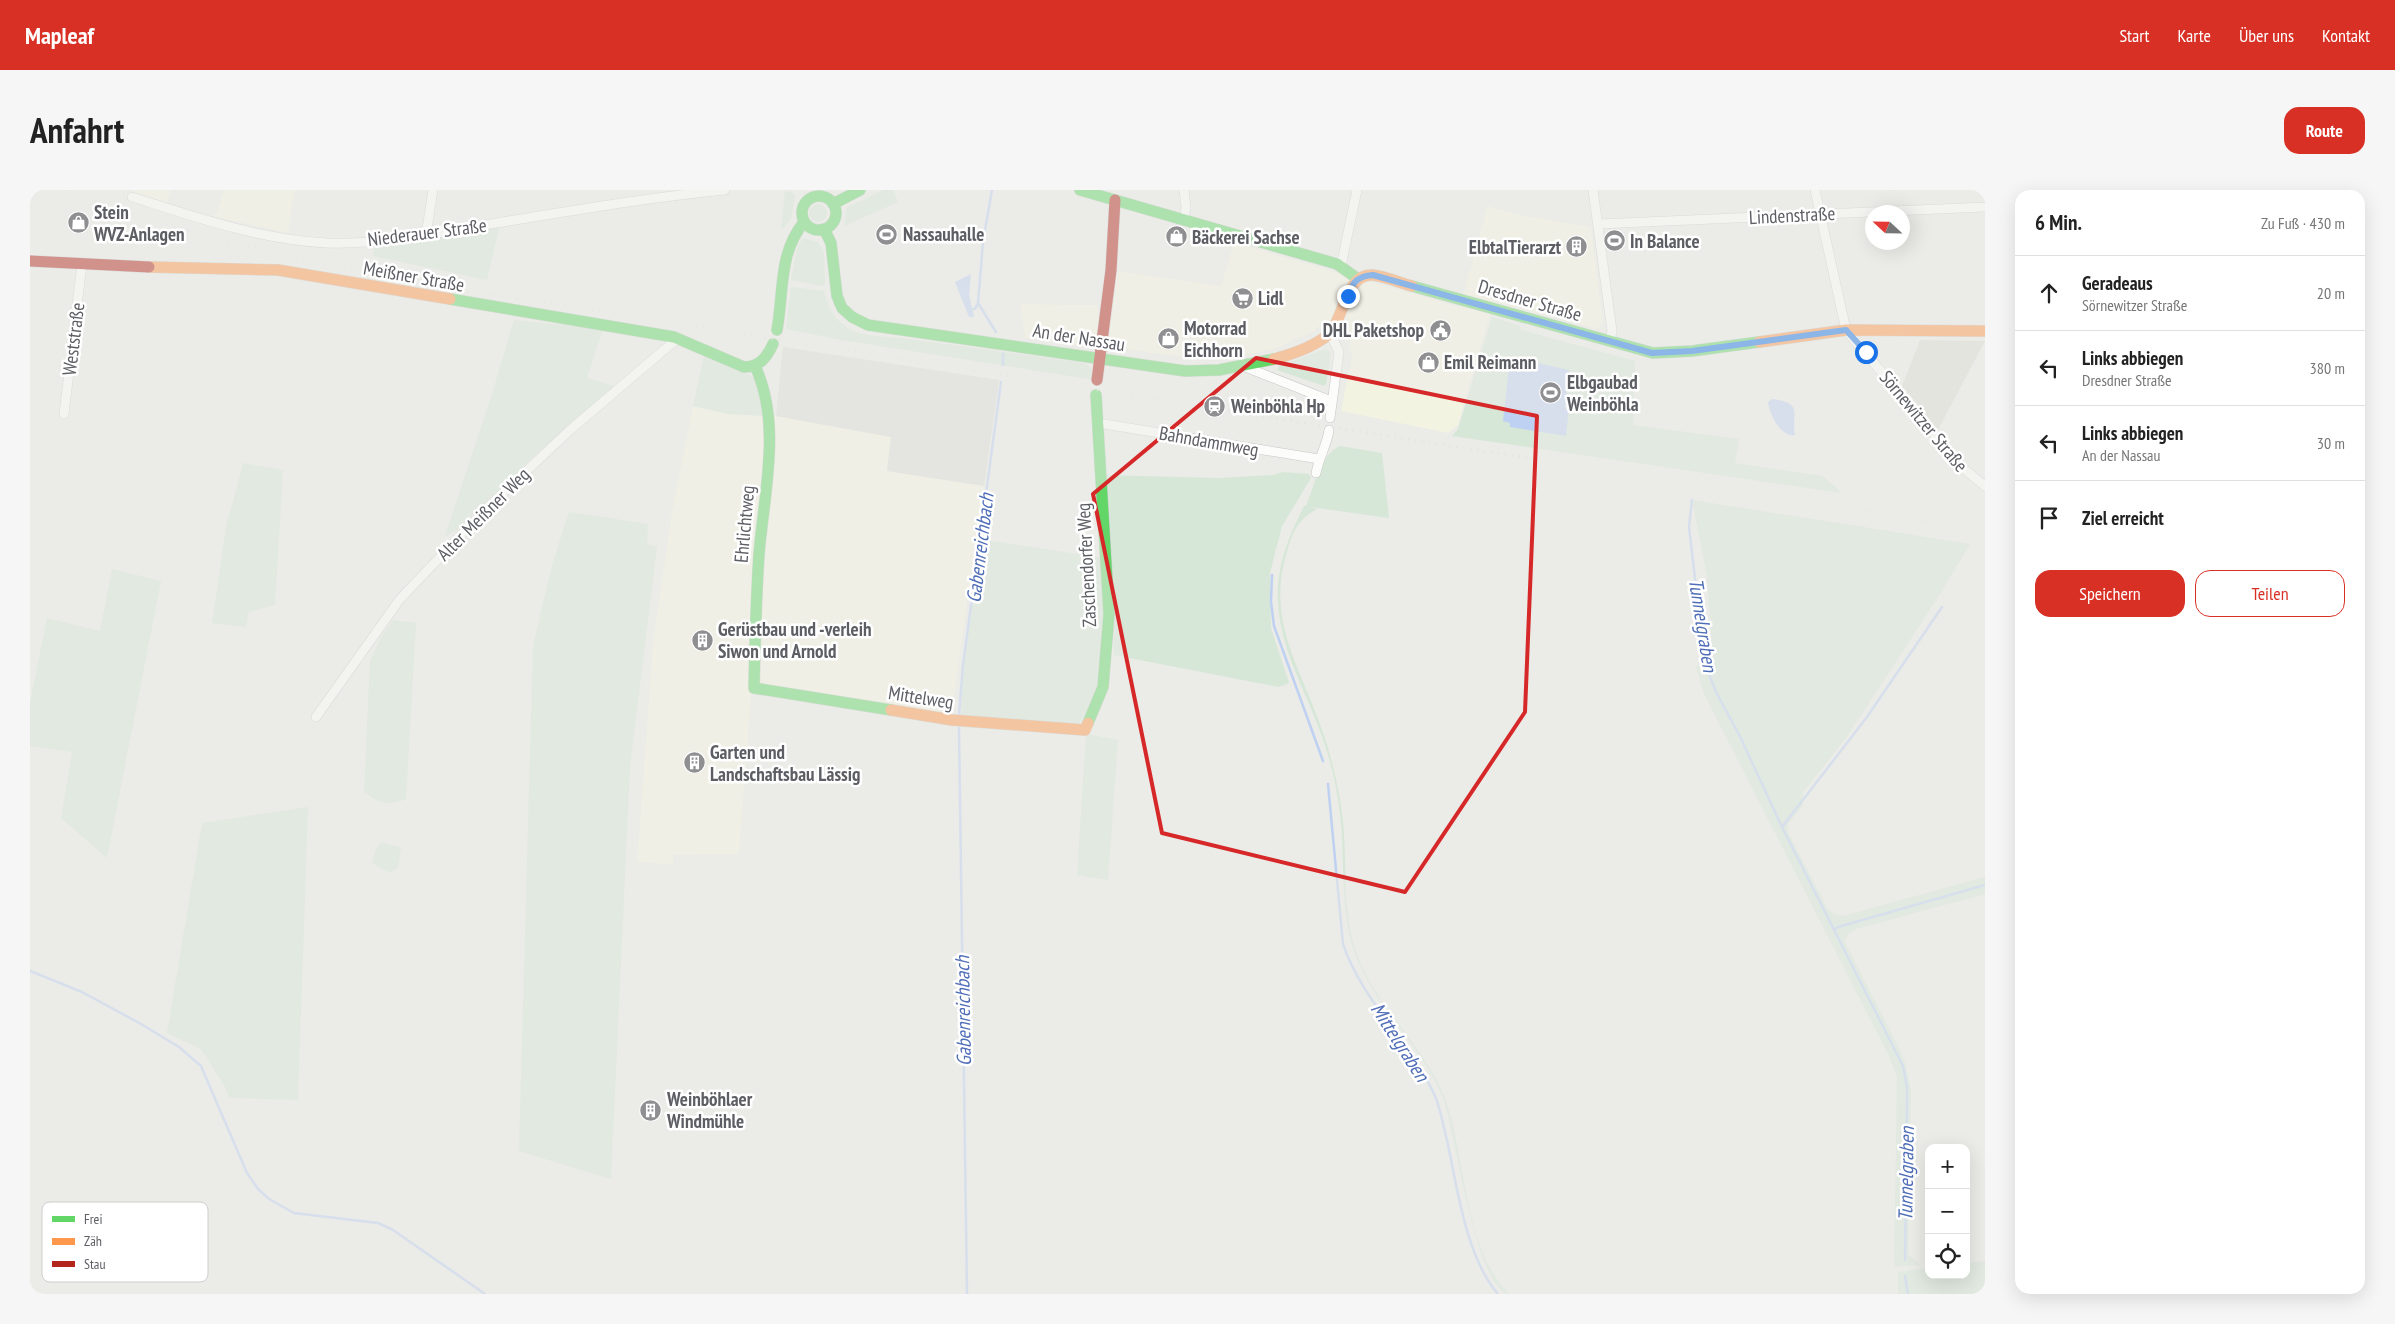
<!DOCTYPE html>
<html lang="de">
<meta charset="utf-8">
<style>
:root{--surface:#fff;--page:#f6f6f6;--text:#222;--muted:#767676;--line:#e0e0e0;--accent:#d93025}
body{margin:0;font-family:"PT Sans Narrow",sans-serif;background:var(--page);color:var(--text)}
.controls{position:absolute;right:15px;bottom:15px;display:grid;overflow:hidden;border-radius:10px;box-shadow:0 5px 20px #0002}
.controls button{width:45px;height:45px;display:grid;place-items:center;padding:0;border:0;border-bottom:1px solid var(--line);background:var(--surface);color:var(--text);font:25px sans-serif}
.compass{position:absolute;left:1835px;top:15px;width:45px;height:45px;border-radius:50%;background:var(--surface);box-shadow:0 5px 20px #0002;rotate:292deg}
.stop{position:absolute;width:15px;height:15px;margin:-11px;border:4px solid #1a73e8;border-radius:50%;background:#fff}
.stop.end{background:#1a73e8;border-color:#fff;box-shadow:0 1px 5px #0008}
.list{margin:0;padding:0;list-style:none}
h2{display:flex;justify-content:space-between;align-items:center;height:65px;margin:0;padding:0 20px;font-size:21px}
h2 small{font-size:16px;font-weight:400;color:var(--muted)}
.list li{display:grid;grid-template-columns:32px 1fr auto;gap:15px;align-items:center;box-sizing:border-box;height:75px;padding:0 20px;border-top:1px solid var(--line)}
.list b{display:block;font-size:19px;white-space:nowrap}
.list p{margin:0;font-size:16px;white-space:nowrap;color:var(--muted)}
.list em{font-size:16px;font-style:normal;color:var(--muted)}
.actions{display:flex;gap:10px;padding:15px 20px}
.actions a{flex:1;padding:11px 0;border:1px solid var(--accent);border-radius:15px;text-align:center;font-size:18px;color:var(--accent)}
.actions .main{background:var(--accent);color:#fff}
.icon{flex:none;width:28px;height:28px;fill:none;stroke:currentColor;stroke-width:2;stroke-linecap:round;stroke-linejoin:round}
.map{position:relative;flex:none;width:1955px;height:1104px;overflow:hidden;border-radius:15px}
header{display:flex;align-items:center;gap:30px;box-sizing:border-box;height:70px;padding:0 25px;background:var(--accent);color:#fff}
header strong{font-size:24px}
nav{display:flex;gap:28px;margin-inline-start:auto;font-size:18px}
.intro{display:flex;align-items:center;justify-content:space-between;box-sizing:border-box;height:120px;padding:0 30px}
h1{margin:0;font-size:35px}
.button{padding:12px 22px;border-radius:15px;background:var(--accent);color:#fff;font-size:18px;font-weight:700}
main{display:flex;gap:30px;padding:0 30px}
aside{flex:1;background:var(--surface);border-radius:15px;box-shadow:0 5px 20px #0002}
.map>svg:first-child{display:block}
.commercial{fill:#f3f3e2}
.industrial{fill:#dbdbd7}
.education{fill:#dbdbd5}
.green{fill:#d6e7d7}
.water{fill:#bfd1f2}
.lines{fill:none;stroke-linecap:round;stroke-linejoin:round}
.stream{stroke:#bfd1f2;stroke-width:2.5}
.street-casing{stroke:#c7c7c7;stroke-width:10}
.fast-casing{stroke:#c8c9c9;stroke-width:12}
.slow-casing{stroke:#c8c9c9;stroke-width:12}
.jam-casing{stroke:#c8c9c9;stroke-width:12}
.street{stroke:#fcfcfb;stroke-width:9}
.fast{stroke:#63d668;stroke-width:11}
.slow{stroke:#ff974d;stroke-width:11}
.jam{stroke:#b3261e;stroke-width:11}
.rail{stroke:#e2e2e3;stroke-width:2.5;stroke-dasharray:1 6;stroke-linecap:butt}
.route{stroke:#1a73e8;stroke-width:6}
.marked{fill:none;stroke:#d62828;stroke-width:4;stroke-linejoin:round}
.labels{text-anchor:middle;stroke-width:5;stroke-linejoin:round;paint-order:stroke}
.poi-label{font-size:19px;font-weight:bold;fill:#5d5e64;stroke:#fff;text-anchor:start}
.street-label{font-size:19px;fill:#5d5e64;stroke:#fff}
.water-label{font-size:20px;font-style:italic;fill:#506eb8;stroke:#fff}
.key{fill:#fff;stroke:#cecfd0;stroke-width:1}
.key-label{font-size:14px;fill:#5d5e64}
</style>
<header>
<strong>Mapleaf</strong>
<nav><a>Start</a><a>Karte</a><a>Über uns</a><a>Kontakt</a></nav>
</header>
<div class="intro"><h1>Anfahrt</h1><a class="button">Route</a></div>
<main>
<div class="map">
<svg width="1955" height="1104" viewBox="0 0 1955 1104">
<rect width="100%" height="100%" fill="#ebebe7"/>
<g class="commercial">
<path d="M103 0H141L136 14 102 5Z"/>
<path d="M194 0H265L258 43 185 27Z"/>
<path d="M1457 16 1486 24 1561 37 1573 133 1568 139 1464 112 1428 235 1418 243 1311 221 1322 166 1319 156 1321 145 1292 134 1284 141 1245 159 1189 170 1173 166H1145L1078 157 1087 81 1191 96 1204 53 1430 117Z"/>
<path d="M990 114 1068 115V124L1072 125 1068 159 995 148Z"/>
<path d="M753 157 969 190 921 528 722 497 709 664 644 665 643 675 607 672 623 452 642 321 663 216 698 224 746 226Z"/>
</g>
<path class="industrial" d="M753 157 969 190 954 296 857 281 861 247 746 226Z"/>
<path class="education" d="M1890 150 1955 151 1908 240 1872 196Z"/>
<g class="green">
<path d="M854 0H863L868 12 814 36 817 17Z"/>
<path d="M755 1 761 2 765 6 761 29 753 39 751 38Z"/>
<circle cx="788" cy="23" r="9"/>
<path d="M469 38 457 90 343 66 344 55Z"/>
<path d="M773 48 788 52 794 62 795 94 793 96 761 90 767 58Z"/>
<path d="M761 97 794 101C805 145 833 146 872 148L1055 173 1061 179 1065 190 812 150 756 139Z"/>
<path d="M1462 127 1490 136 1491 140 1605 171 1603 235 1709 249 1705 273 1793 286 1812 303 1422 246 1428 239Z"/>
<path d="M484 130 573 139 557 188 587 197 508 262 426 341 415 346 461 207Z"/>
<path d="M1296 159 1301 162 1296 194 1294 196 1247 180 1249 176Z"/>
<path d="M674 166C687 172 719 183 728 190L733 226 698 224 663 216Z"/>
<path d="M1310 256 1352 263 1359 328 1280 317 1287 319C1269 329 1264 339 1258 358 1236 426 1266 469 1288 529 1299 557 1306 586 1311 616 1319 665 1310 719 1328 767 1348 819 1395 857 1415 908 1437 970 1432 1055 1479 1104 1446 1099 1425 943 1414 911 1394 858 1346 819 1326 766 1311 728 1314 685 1312 645 1310 618 1306 591 1298 565 1284 514 1251 467 1248 413 1246 377 1258 348 1274 316H1276C1284 297 1290 264 1310 256Z"/>
<path d="M213 273 253 280 245 415 218 422 217 433 214 437 182 433 196 337Z"/>
<path d="M1253 282 1279 284 1281 288 1252 336 1240 383 1241 438 1259 493 1249 497 1084 465 1080 372 1072 285 1188 288 1243 285Z"/>
<path d="M1662 310 1940 354 1910 404 1838 515 1816 548 1773 602V615L1758 634V642L1797 718 1804 724 1813 726 1955 687V704L1826 739 1818 744 1815 752 1868 856 1875 873 1881 901 1878 1064 1890 1075 1864 1077 1867 887 1859 866 1674 504 1666 476 1683 472 1677 386Z"/>
<path d="M539 322 618 334 617 354 627 357 600 577 581 989 489 961 503 455 523 372Z"/>
<path d="M950 349 1073 368C1075 412 1083 501 1048 534L931 528 933 475Z"/>
<path d="M82 379 131 391 77 668 31 628 42 562 0 556V513L17 428 70 441Z"/>
<path d="M363 430 386 433 376 609C357 616 350 614 334 602L340 471 352 445Z"/>
<path d="M1056 544 1088 550 1078 690 1047 685Z"/>
<path d="M278 617 268 910 199 908 195 897 171 859 137 843 172 633Z"/>
<path d="M351 653 371 657 368 678 360 683 342 673 346 659Z"/>
<path d="M1955 1071V1104H1868V1082L1899 1078V1085H1936V1073Z"/>
</g>
<g class="water">
<path d="M941 84 939 105 944 127H939L925 92Z"/>
<path d="M1480 167 1539 180 1535 219 1539 220 1536 246 1480 237V233L1473 231Z"/>
<path d="M1742 209C1774 213 1761 222 1765 245 1750 247 1740 225 1738 212Z"/>
</g>
<g class="lines">
<g class="stream">
<path d="M962 0 953 52 948 113 966 142"/>
<path d="M943 119H945L948 113"/>
<path d="M973 175V164"/>
<path d="M1662 310 1659 337 1675 475 1687 504 1713 552"/>
<path d="M1242 385 1241 412 1244 436 1293 571"/>
<path d="M929 525 933 475 971 192"/>
<path d="M929 538 937 1104"/>
<path d="M1713 553 1752 637 1873 876 1877 897V915L1875 1070"/>
<path d="M1298 594 1313 754C1332 811 1381 852 1405 906 1411 920 1413 936 1417 950 1427 997 1436 1067 1468 1104"/>
<path d="M1752 637 1837 527 1912 417"/>
<path d="M1804 740 1808 737 1955 695"/>
<path d="M0 781 52 802 111 834 149 857 171 876 217 983 228 999 239 1009 264 1023 348 1033 363 1040 455 1104"/>
<path d="M1875 1086 1878 1104"/>
</g>
<defs>
<g id="street">
<path d="M1563 0 1582 141 1580 151"/>
<path d="M1785 0 1816 140 1914 256 1933 278 1955 296"/>
<path d="M102 7C165 27 231 50 297 53 343 55 402 44 448 36 530 23 612 8 695 0"/>
<path d="M1154 29 1156 18 1154 0"/>
<path d="M1569 34 1955 17"/>
<path d="M396 45 403 0"/>
<path d="M1311 76 1327 0"/>
<path d="M1213 176 1301 211"/>
<path d="M34 224 52 74"/>
<path d="M1300 228 1309 162 1300 143"/>
<path d="M1068 233 1289 269"/>
<path d="M1286 283C1289 267 1297 255 1299 240"/>
<path d="M286 527 370 409 454 321 540 240 648 148"/>
</g>
<g id="fast">
<path d="M1050 0 1307 74 1328 89"/>
<circle cx="789" cy="23" r="17"/>
<path d="M803 14 830 0"/>
<path d="M794 39 801 53 807 106 812 118 822 127 838 135 1155 181 1189 180 1244 169"/>
<path d="M1382 96 1623 163 1662 161 1729 152"/>
<path d="M420 109 644 147 714 177C730 177 737 167 743 154"/>
<path d="M747 140C754 102 748 64 774 32"/>
<path d="M725 176C752 234 734 303 729 364 726 409 725 453 724 498L861 520"/>
<path d="M1058 533 1073 497 1079 424 1066 205"/>
</g>
<g id="slow">
<path d="M119 77 248 80 420 109"/>
<path d="M1729 152 1816 140 1955 141"/>
<path d="M1244 169C1263 164 1284 157 1299 144 1314 129 1315 84 1342 85 1355 86 1370 93 1382 96"/>
<path d="M861 520 922 530 1055 540 1058 533"/>
</g>
<g id="jam">
<path d="M0 71 119 77"/>
<path d="M1067 190 1081 80 1085 10"/>
</g>
</defs>
<use href="#street" class="street-casing"/>
<use href="#fast" class="fast-casing"/>
<use href="#slow" class="slow-casing"/>
<use href="#jam" class="jam-casing"/>
<use href="#street" class="street"/>
<use href="#fast" class="fast"/>
<use href="#slow" class="slow"/>
<use href="#jam" class="jam"/>
<path class="rail" d="M38 0C165 50 297 76 432 100L1955 340"/>
</g>
<g class="lines">
<path class="route" d="M1318 106C1322 92 1328 86 1343 85L1622 163 1662 161 1816 140 1836 162"/>
</g>
<path d="M0 0H1955V1104H0ZM1226 168 1507 226 1495 522 1375 702 1132 643 1063 304Z" fill="#ebebe7" fill-opacity=".55" fill-rule="evenodd"/>
<path class="marked" d="M1226 168 1507 226 1495 522 1375 702 1132 643 1063 304Z"/>
<defs>
<symbol id="shop-disc" viewBox="-11 -11 22 22"><circle r="9.5" fill="#8f8f92" stroke="#fff"/><path d="M-5-2.5h2.3a2.7 3.5 0 0 1 5.4 0H5L5.5 6h-11ZM-1.5-2.5h3a1.5 2.3 0 0 0-3 0Z" fill="#fff"/></symbol>
<symbol id="stadium-disc" viewBox="-11 -11 22 22"><circle r="9.5" fill="#8f8f92" stroke="#fff"/><path d="M0-5a6.5 5 0 1 0 0 10a6.5 5 0 1 0 0-10ZM-3.5-1.8h7v3.6h-7Z" fill="#fff"/></symbol>
<symbol id="building-disc" viewBox="-11 -11 22 22"><circle r="9.5" fill="#8f8f92" stroke="#fff"/><path d="M-4-6H4V6H1V3H-1V6H-4ZM-2.5-4.3h1.7v1.8h-1.7ZM.8-4.3h1.7v1.8H.8ZM-2.5-1h1.7V.8h-1.7ZM.8-1h1.7V.8H.8Z" fill="#fff"/></symbol>
<symbol id="supermarket-disc" viewBox="-11 -11 22 22"><circle r="9.5" fill="#8f8f92" stroke="#fff"/><path d="M-6-5.5h2.5l.6 2H6L4.5 2H-2.5L-4.4-4H-6ZM-1.5 3.2a1.3 1.3 0 1 0 .1 0ZM3 3.2a1.3 1.3 0 1 0 .1 0Z" fill="#fff"/></symbol>
<symbol id="civic-disc" viewBox="-11 -11 22 22"><circle r="9.5" fill="#8f8f92" stroke="#fff"/><path d="M-.6-6.5H3V-4.5H.6V-3L4-1V1h2V6H-6V1h2V-1L-.6-3ZM-1.2 2.5V6h2.4V2.5Z" fill="#fff"/></symbol>
<symbol id="station-disc" viewBox="-11 -11 22 22"><circle r="9.5" fill="#8f8f92" stroke="#fff"/><path d="M-3-6H3Q5-6 5-4V2Q5 4 3 4L4.5 6H3L1.5 4h-3L-3 6H-4.5L-3 4Q-5 4-5 2V-4Q-5-6-3-6ZM-3.5-4v3h7v-3ZM-3.5 1v1.5H-2V1ZM2 1v1.5H3.5V1Z" fill="#fff"/></symbol>
</defs>
<g fill-rule="evenodd">
<use href="#shop-disc" x="36" y="20" width="25" height="25"/>
<use href="#stadium-disc" x="844" y="32" width="25" height="25"/>
<use href="#shop-disc" x="1134" y="34" width="25" height="25"/>
<use href="#stadium-disc" x="1572" y="38" width="25" height="25"/>
<use href="#building-disc" x="1534" y="44" width="25" height="25"/>
<use href="#supermarket-disc" x="1200" y="96" width="25" height="25"/>
<use href="#civic-disc" x="1398" y="128" width="25" height="25"/>
<use href="#shop-disc" x="1126" y="136" width="25" height="25"/>
<use href="#shop-disc" x="1386" y="160" width="25" height="25"/>
<use href="#stadium-disc" x="1508" y="190" width="25" height="25"/>
<use href="#station-disc" x="1172" y="204" width="25" height="25"/>
<use href="#building-disc" x="660" y="438" width="25" height="25"/>
<use href="#building-disc" x="652" y="560" width="25" height="25"/>
<use href="#building-disc" x="608" y="908" width="25" height="25"/>
</g>
<g class="labels">
<g class="poi-label">
<text x="64" y="29">Stein<tspan x="64" dy="22">WVZ-Anlagen</tspan></text>
<text x="873" y="51">Nassauhalle</text>
<text x="1162" y="54">Bäckerei Sachse</text>
<text x="1600" y="58">In Balance</text>
<text x="1531" y="64" text-anchor="end">ElbtalTierarzt</text>
<text x="1228" y="115">Lidl</text>
<text x="1154" y="145">Motorrad<tspan x="1154" dy="22">Eichhorn</tspan></text>
<text x="1394" y="147" text-anchor="end">DHL Paketshop</text>
<text x="1414" y="179">Emil Reimann</text>
<text x="1537" y="199">Elbgaubad<tspan x="1537" dy="22">Weinböhla</tspan></text>
<text x="1201" y="223">Weinböhla Hp</text>
<text x="688" y="446">Gerüstbau und -verleih<tspan x="688" dy="22">Siwon und Arnold</tspan></text>
<text x="680" y="569">Garten und<tspan x="680" dy="22">Landschaftsbau Lässig</tspan></text>
<text x="637" y="916">Weinböhlaer<tspan x="637" dy="22">Windmühle</tspan></text>
</g>
<g class="street-label">
<text transform="translate(1762 25) rotate(-3)" y="7">Lindenstraße</text>
<text transform="translate(397 42) rotate(-7)" y="7">Niederauer Straße</text>
<text transform="translate(384 86) rotate(10)" y="7">Meißner Straße</text>
<text transform="translate(1500 110) rotate(16)" y="7">Dresdner Straße</text>
<text transform="translate(1049 147) rotate(9)" y="7">An der Nassau</text>
<text transform="translate(43 149) rotate(-83)" y="7">Weststraße</text>
<text transform="translate(1894 231) rotate(50)" y="7">Sörnewitzer Straße</text>
<text transform="translate(1179 251) rotate(10)" y="7">Bahndammweg</text>
<text transform="translate(453 324) rotate(-45)" y="7">Alter Meißner Weg</text>
<text transform="translate(714 334) rotate(-85)" y="7">Ehrlichtweg</text>
<text transform="translate(1056 375) rotate(-93)" y="7">Zaschendorfer Weg</text>
<text transform="translate(891 507) rotate(9)" y="7">Mittelweg</text>
</g>
<g class="water-label">
<text transform="translate(950 358) rotate(-83)" y="7">Gabenreichbach</text>
<text transform="translate(1673 435) rotate(81)" y="7">Tunnelgraben</text>
<text transform="translate(933 821) rotate(-91)" y="7">Gabenreichbach</text>
<text transform="translate(1370 852) rotate(57)" y="7">Mittelgraben</text>
<text transform="translate(1876 984) rotate(-89)" y="7">Tunnelgraben</text>
</g>
</g>
<rect x="12" y="1012" width="166" height="80" rx="8" class="key"/>
<rect x="22" y="1026" width="23" height="6" fill="#63d668"/>
<rect x="22" y="1048" width="23" height="7" fill="#ff974d"/>
<rect x="22" y="1071" width="23" height="6" fill="#b3261e"/>
<g class="key-label">
<text x="54" y="1034">Frei</text>
<text x="54" y="1056">Zäh</text>
<text x="54" y="1079">Stau</text>
</g>
</svg>
<div class="controls">
<button>+</button>
<button>−</button>
<button><svg class="icon" aria-label="locate" viewBox="0 0 24 24"><circle cx="12" cy="12" r="6"/><path d="M12 2v4M12 18v4M2 12h4M18 12h4"/></svg></button>
</div>
<svg class="compass" viewBox="-18 -18 36 36"><path d="M0-13l5 13h-10z" fill="#e53935"/><path d="M0 13l5-13h-10z" fill="#767676"/></svg>
<div class="stop" style="left:1836px;top:162px"></div>
<div class="stop end" style="left:1318px;top:106px"></div>
</div>
<aside>
<h2>6 Min.<small>Zu Fuß · 430 m</small></h2>
<ul class="list">
<li><svg class="icon" aria-label="ahead" viewBox="0 0 24 24"><path d="M12 20V5M6 11l6-6 6 6"/></svg><div><b>Geradeaus</b><p>Sörnewitzer Straße</p></div><em>20 m</em></li>
<li><svg class="icon" aria-label="left" viewBox="0 0 24 24"><path d="M17 20v-9H6M10 6l-5 5 5 5"/></svg><div><b>Links abbiegen</b><p>Dresdner Straße</p></div><em>380 m</em></li>
<li><svg class="icon" aria-label="left" viewBox="0 0 24 24"><path d="M17 20v-9H6M10 6l-5 5 5 5"/></svg><div><b>Links abbiegen</b><p>An der Nassau</p></div><em>30 m</em></li>
<li><svg class="icon" aria-label="arrive" viewBox="0 0 24 24"><path d="M6 21V4h12l-3 4 3 4H6"/></svg><div><b>Ziel erreicht</b></div></li>
</ul>
<div class="actions"><a class="main">Speichern</a><a>Teilen</a></div>
</aside>
</main>
